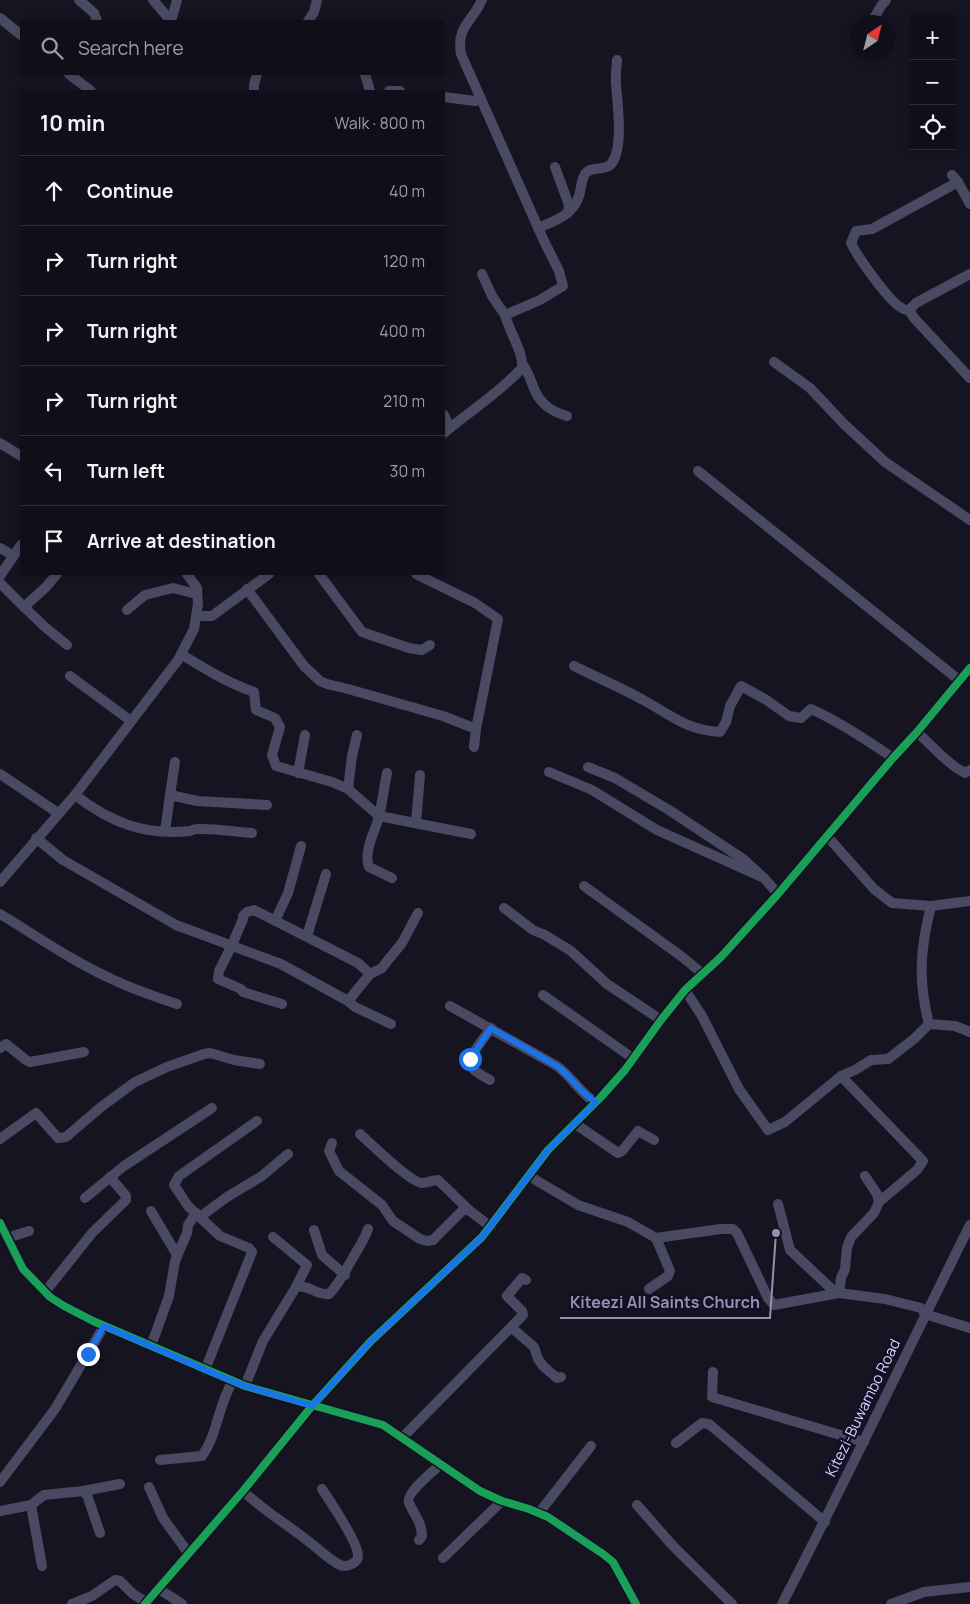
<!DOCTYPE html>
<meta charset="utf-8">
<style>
:root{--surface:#100f19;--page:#1e1d26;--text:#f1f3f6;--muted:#9c9ca2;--line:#302f38}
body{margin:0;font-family:Manrope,sans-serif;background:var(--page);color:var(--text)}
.controls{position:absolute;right:15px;top:15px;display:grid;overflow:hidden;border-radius:0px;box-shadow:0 2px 8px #0003}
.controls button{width:45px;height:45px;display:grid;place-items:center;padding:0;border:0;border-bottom:1px solid var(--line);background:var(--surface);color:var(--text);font:25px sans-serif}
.compass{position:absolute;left:850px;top:15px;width:45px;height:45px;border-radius:50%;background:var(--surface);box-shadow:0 2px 8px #0003;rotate:35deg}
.stop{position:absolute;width:15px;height:15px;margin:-11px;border:4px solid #1a73e8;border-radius:50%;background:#fff}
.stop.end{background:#1a73e8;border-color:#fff;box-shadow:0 1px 5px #0008}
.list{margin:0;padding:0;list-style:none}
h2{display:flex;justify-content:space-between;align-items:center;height:65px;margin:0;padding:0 20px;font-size:21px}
h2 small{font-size:16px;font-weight:400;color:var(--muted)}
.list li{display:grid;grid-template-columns:32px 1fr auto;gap:15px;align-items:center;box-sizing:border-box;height:70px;padding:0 20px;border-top:1px solid var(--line)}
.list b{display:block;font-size:19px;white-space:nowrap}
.list em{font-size:16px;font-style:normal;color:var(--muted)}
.icon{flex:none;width:28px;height:28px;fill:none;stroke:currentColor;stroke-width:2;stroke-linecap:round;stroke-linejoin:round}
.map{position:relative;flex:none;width:970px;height:1604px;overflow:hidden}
.search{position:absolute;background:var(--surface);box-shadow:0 2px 8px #0003;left:20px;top:20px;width:425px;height:55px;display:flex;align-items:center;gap:12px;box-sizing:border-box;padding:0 18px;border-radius:0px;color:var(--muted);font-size:19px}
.panel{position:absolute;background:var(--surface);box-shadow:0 2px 8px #0003;left:20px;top:90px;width:425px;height:485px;border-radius:0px}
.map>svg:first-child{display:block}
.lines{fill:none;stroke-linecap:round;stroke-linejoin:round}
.minor{stroke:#4a4962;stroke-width:10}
.cycleway-casing{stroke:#130f26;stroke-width:11}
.cycleway{stroke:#1a9f57;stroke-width:8}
.route{stroke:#1a73e8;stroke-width:6}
.labels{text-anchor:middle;stroke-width:5;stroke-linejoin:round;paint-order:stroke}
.street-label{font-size:15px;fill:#d9d4ff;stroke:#130f26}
.leader{fill:none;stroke:#9591b1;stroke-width:2}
.callout-dot{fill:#9591b1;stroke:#130f26;stroke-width:2}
.callout-label{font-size:16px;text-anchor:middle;font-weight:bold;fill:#9591b1;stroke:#130f26;stroke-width:5;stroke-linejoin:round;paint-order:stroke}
</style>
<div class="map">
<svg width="970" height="1604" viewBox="0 0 970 1604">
<rect width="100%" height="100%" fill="#161421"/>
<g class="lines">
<g class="minor">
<path d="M79 0 94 13 97 21"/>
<path d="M153 0 171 21"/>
<path d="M0 18 21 35"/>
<path d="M171 21 177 0"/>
<path d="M308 21 314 12 317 0"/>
<path d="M872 22 881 6 886 0"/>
<path d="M69 74 91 91"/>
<path d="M365 74 370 91"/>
<path d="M254 91V85L257 74"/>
<path d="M389 91H400"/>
<path d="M444 97 475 101 481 99"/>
<path d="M555 167 569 205 568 213"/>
<path d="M952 175 958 182 970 204"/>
<path d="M538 228C555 221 573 215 579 196 581 189 581 180 585 174 591 165 606 172 612 163 624 146 617 102 616 83 615 75 617 67 617 60"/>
<path d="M482 274 492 296 505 315"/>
<path d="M970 274 916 303 909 310 914 318 970 378"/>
<path d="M909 310C907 310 904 310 902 308 890 303 857 256 851 243L856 231 872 229 958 182"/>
<path d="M774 362 810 388 844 424 885 462 970 520"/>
<path d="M523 365C528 372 530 378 533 386 539 403 550 411 567 416"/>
<path d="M444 415 450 428"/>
<path d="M444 433C470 411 498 394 522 368 524 353 509 331 505 315L540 300 563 286 559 271 544 241 461 54C456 27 472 22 482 0"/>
<path d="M0 443 21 456"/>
<path d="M698 471 959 680"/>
<path d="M0 548 14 556"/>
<path d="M319 574 362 632 409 648 422 650 430 645"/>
<path d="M416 574 475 603 498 619 476 729"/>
<path d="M0 576 21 545"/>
<path d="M0 583 24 607 45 588 57 574"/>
<path d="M247 589 304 666 320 681 327 684 348 689 443 716 476 729 474 747"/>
<path d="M24 607 45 627 67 645"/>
<path d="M127 610 145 595 173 588 196 594"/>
<path d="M196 616H212L269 574"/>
<path d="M181 654C205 669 228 683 254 692L256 710 275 718 280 727 272 755 276 766 332 782 348 789 379 816 471 834"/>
<path d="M574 666C598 678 622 688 645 701 674 717 685 729 720 732L726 722 730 706 741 686 765 699 789 716 801 718 811 709C840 722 867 740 893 758"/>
<path d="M70 676 131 721"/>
<path d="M917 732 943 757 955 767 965 773 970 770"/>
<path d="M588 767 615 778 669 810 743 859 764 878 778 894"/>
<path d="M549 772 592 790 657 830 764 878"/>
<path d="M298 773 305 735"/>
<path d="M387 773C384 788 382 803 379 817 375 831 363 852 369 867L392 878"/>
<path d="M0 774 58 813"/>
<path d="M348 789 352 756 357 735"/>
<path d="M75 795C110 822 144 836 190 831 192 830 195 829 197 829 214 828 235 832 252 833"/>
<path d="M170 795 175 762"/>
<path d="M416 823 420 775"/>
<path d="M165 831 170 795 197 801 267 805"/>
<path d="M827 836 874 889 892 903 931 906 970 901"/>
<path d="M36 838 63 860 176 925 281 964 348 1001 370 974 382 968 388 960 402 943 418 913"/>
<path d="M0 882 75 795 178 660 194 629 198 604 197 588 187 574"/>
<path d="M584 886 681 956 703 974"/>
<path d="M504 908 533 930 545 935 571 951 607 984 661 1020"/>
<path d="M0 914C38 937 75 963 116 981 135 990 156 997 177 1004"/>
<path d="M275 921 288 893 301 846"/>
<path d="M307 936 326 874"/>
<path d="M685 990 702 1016 739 1089 768 1130 785 1122 841 1076 855 1070 871 1060 888 1059 914 1039 929 1024C918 981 920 949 931 906"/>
<path d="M543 995 634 1059"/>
<path d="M348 1001 355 1007 391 1024"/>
<path d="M282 1004 243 992 241 989 218 979 219 971 232 945 243 919V916L247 912 254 910 358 963 370 974"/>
<path d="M450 1006 557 1066C572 1077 580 1093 596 1103"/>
<path d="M929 1024 955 1026 970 1032"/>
<path d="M0 1048 6 1044 26 1060 30 1062 84 1052"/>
<path d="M841 1076 923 1161 917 1170 879 1202"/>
<path d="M490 1080C485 1077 478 1074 473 1069 464 1059 485 1038 491 1028"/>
<path d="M574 1123 618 1153 622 1151 638 1131 654 1140"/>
<path d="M360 1134C370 1143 411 1183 422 1183 427 1183 433 1180 438 1180L470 1211"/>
<path d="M0 1139 36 1113 58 1138 66 1137 101 1107 135 1082 167 1067 204 1054 210 1053 234 1060 260 1064"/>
<path d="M332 1143 329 1151 339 1171 382 1205 393 1221 420 1239 427 1241 433 1240 464 1209 470 1211 491 1227"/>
<path d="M529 1176 578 1205 628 1222 656 1238 721 1229H733L737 1233 768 1298 774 1305 839 1293 885 1299 921 1308 925 1314 970 1328"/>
<path d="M85 1198 124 1166 212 1108"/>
<path d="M778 1204 790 1250 836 1293"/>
<path d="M151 1211 177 1255"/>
<path d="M200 1217 227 1197 262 1176 288 1154"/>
<path d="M0 1223 23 1269 50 1297 64 1306 93 1321 245 1386 383 1425 480 1491 502 1501 529 1509 548 1517 603 1554 613 1562 636 1604"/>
<path d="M314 1230 322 1255 345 1275"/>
<path d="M273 1237 307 1265 296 1287"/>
<path d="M7 1238 29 1231"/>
<path d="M649 1289 668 1276 670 1271 656 1238"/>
<path d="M45 1292 92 1233 126 1200V1196L110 1177"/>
<path d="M839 1293 841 1278 845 1269 847 1248 851 1237 874 1213 879 1202 877 1194 865 1176"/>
<path d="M512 1328 534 1347 538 1359 543 1366 557 1378 561 1377"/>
<path d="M151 1346 169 1296 175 1261 187 1233 188 1225 196 1213"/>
<path d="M205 1370 252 1252 249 1248 220 1236 188 1206 174 1185 179 1176 257 1121"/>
<path d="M713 1372 712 1397 864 1442"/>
<path d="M245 1386 263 1341 296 1287C308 1284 318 1296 329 1294 339 1284 344 1273 351 1261 357 1250 364 1241 368 1229"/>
<path d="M402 1438 523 1315 522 1311 507 1296 522 1278 526 1280"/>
<path d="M676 1443 702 1423 709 1424 825 1522"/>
<path d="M160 1460 202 1456C218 1434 218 1404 233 1381"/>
<path d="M0 1482 55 1409 104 1326"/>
<path d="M149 1487 163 1518 189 1554"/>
<path d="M83 1491 120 1484"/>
<path d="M243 1491C265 1512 290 1526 313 1545 322 1552 330 1560 340 1565 346 1568 358 1563 358 1556 359 1544 330 1501 322 1489"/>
<path d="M31 1505 42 1566"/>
<path d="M637 1505 673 1546 732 1604"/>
<path d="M0 1511 31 1505 44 1495 83 1491 87 1495 100 1533"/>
<path d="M539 1513 591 1446"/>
<path d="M419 1540 422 1536C421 1520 415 1517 409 1503 405 1494 432 1472 440 1465"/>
<path d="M443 1558 502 1501"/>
<path d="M159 1589 182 1604"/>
<path d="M72 1604 92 1596 115 1580 120 1581 133 1594 146 1602"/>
<path d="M145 1604 243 1491 312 1406 370 1342 482 1237 548 1150 601 1097 625 1070 661 1020 685 990 721 957 778 894 893 758 917 732 970 668"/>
<path d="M782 1604C847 1479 907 1351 970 1225"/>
<path d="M891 1604 924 1592 970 1587"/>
</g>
<defs>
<g id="cycleway">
<path d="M0 1223 23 1269 50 1297 64 1306 93 1321 245 1386 383 1425 480 1491 502 1501 529 1509 548 1517 603 1554 613 1562 636 1604"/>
<path d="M145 1604 243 1491 312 1406 370 1342 482 1237 548 1150 601 1097 625 1070 661 1020 685 990 721 957 778 894 893 758 917 732 970 668"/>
</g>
</defs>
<use href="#cycleway" class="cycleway-casing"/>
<use href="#cycleway" class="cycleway"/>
</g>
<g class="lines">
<path class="route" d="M88 1354 104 1326 215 1374 245 1386 312 1406 370 1342 482 1237 548 1150 596 1102C580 1093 572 1077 557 1066L491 1028 470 1059"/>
</g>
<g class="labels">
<g class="street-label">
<text transform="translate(863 1408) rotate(-64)" y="5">Kitezi-Buwambo Road</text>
</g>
</g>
<path class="leader" d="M776 1233L770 1318H560"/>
<circle class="callout-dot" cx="776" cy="1233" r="5"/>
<g class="callout-label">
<text x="665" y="1308">Kiteezi All Saints Church</text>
</g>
</svg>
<div class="controls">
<button>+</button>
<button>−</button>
<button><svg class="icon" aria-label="locate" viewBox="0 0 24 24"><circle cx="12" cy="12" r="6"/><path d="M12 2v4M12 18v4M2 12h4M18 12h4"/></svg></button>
</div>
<svg class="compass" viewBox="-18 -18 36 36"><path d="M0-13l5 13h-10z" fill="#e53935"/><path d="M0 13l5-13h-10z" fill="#9c9ca2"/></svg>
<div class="stop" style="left:470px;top:1059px"></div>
<div class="stop end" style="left:88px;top:1354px"></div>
<div class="search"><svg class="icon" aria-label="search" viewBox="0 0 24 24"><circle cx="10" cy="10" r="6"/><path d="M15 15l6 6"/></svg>Search here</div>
<section class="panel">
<h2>10 min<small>Walk · 800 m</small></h2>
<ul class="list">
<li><svg class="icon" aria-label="ahead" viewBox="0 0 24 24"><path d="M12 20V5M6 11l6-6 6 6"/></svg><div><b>Continue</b></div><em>40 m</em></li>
<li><svg class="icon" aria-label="right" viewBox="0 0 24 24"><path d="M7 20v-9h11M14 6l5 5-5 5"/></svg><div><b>Turn right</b></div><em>120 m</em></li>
<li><svg class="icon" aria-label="right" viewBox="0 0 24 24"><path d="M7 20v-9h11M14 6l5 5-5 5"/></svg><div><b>Turn right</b></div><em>400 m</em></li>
<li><svg class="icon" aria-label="right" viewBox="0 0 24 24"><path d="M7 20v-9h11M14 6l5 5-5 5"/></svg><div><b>Turn right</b></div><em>210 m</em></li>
<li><svg class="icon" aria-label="left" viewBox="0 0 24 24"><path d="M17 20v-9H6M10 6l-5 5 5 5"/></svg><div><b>Turn left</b></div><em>30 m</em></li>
<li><svg class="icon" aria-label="arrive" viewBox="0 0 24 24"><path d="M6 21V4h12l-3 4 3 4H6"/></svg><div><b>Arrive at destination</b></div></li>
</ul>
</section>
</div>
